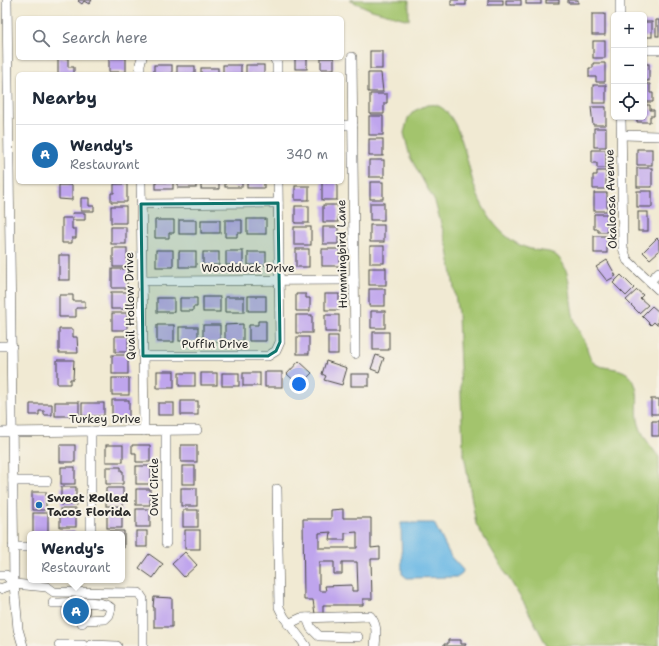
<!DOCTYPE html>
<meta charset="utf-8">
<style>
:root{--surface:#fff;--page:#f6f6f7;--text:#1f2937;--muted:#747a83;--line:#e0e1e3;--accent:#1f6fb2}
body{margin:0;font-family:"Shantell Sans",sans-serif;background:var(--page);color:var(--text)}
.controls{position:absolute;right:12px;top:12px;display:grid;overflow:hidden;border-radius:6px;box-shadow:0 1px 3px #0004}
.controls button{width:36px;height:36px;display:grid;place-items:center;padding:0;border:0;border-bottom:1px solid var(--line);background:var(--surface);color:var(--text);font:20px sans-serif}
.you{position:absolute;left:299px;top:384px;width:14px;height:14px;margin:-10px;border:3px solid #fff;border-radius:50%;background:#1a73e8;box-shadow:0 0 0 6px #1a73e833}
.badge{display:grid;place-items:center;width:26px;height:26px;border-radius:50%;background:var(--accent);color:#fff;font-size:13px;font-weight:700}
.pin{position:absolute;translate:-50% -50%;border:2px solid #fff;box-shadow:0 1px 4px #0006}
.popup{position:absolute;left:27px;top:531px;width:98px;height:52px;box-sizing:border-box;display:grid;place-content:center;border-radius:6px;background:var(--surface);filter:drop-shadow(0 1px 3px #0005);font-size:13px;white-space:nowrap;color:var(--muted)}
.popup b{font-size:15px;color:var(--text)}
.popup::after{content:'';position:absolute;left:50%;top:100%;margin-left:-8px;border:8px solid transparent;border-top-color:var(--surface)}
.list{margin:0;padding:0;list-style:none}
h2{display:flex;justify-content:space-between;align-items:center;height:52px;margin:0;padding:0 16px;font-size:17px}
h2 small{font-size:13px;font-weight:400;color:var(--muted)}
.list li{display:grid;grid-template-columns:26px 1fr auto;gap:12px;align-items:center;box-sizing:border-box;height:60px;padding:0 16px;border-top:1px solid var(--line)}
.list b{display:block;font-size:15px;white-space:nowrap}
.list p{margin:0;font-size:13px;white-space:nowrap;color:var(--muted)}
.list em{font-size:13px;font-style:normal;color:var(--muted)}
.icon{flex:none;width:22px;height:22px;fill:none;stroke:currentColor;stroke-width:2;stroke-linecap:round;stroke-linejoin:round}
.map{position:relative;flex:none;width:659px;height:646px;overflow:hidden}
.search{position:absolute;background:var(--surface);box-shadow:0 1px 3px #0004;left:16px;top:16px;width:328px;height:44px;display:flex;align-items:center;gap:10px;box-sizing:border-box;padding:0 14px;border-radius:6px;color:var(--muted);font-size:15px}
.panel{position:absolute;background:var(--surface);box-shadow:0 1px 3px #0004;left:16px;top:72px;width:328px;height:112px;border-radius:6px}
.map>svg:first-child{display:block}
.green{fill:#a3c46d;stroke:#67784c}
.water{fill:#6ab8e4;stroke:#4a7288}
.building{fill:#bfa5ed;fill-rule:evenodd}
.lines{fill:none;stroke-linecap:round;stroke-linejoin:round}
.minor-casing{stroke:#494844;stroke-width:10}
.minor{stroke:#fff;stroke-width:9}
.marked{fill:#0f766e;fill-opacity:0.2;stroke:#0f766e;stroke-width:3;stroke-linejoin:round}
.poi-dot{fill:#1f6fb2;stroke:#f7f3e8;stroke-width:1.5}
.labels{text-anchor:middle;stroke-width:4;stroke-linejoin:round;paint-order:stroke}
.street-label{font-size:12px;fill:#2b2b2b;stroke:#f7f3e8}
.poi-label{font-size:12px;font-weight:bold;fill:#2b2b2b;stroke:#f7f3e8;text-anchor:start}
</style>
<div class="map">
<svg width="659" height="646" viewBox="0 0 659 646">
<rect width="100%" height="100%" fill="#f7f3e8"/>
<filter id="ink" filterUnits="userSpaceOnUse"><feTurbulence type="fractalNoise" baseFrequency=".025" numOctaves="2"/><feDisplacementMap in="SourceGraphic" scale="8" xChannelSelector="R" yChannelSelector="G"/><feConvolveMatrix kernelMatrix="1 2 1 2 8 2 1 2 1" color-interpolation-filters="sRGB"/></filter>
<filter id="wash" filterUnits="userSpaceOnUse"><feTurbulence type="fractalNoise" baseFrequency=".012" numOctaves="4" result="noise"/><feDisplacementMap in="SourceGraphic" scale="16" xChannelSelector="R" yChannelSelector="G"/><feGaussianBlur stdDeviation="0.9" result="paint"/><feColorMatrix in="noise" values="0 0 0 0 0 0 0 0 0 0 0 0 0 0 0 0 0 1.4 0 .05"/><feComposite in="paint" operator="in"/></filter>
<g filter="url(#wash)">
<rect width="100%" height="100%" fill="#f1ead3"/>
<g class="green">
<path d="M349 0H409V20L372 10Z"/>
<path d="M427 105C430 105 434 104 436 105 460 112 467 164 474 185 483 213 503 244 535 250 543 252 551 250 558 257 572 272 569 295 573 314 575 324 580 333 585 342 587 347 588 354 591 359 599 374 624 361 634 382 640 394 636 407 638 420 640 433 651 447 659 457V646H547L525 605 476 524 463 448 458 314 448 249 435 202 410 157 404 133 408 118 414 111Z"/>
</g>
<path class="water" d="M401 523H434L451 557 463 570 462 574 458 577 407 578 402 574Z"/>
<g id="blocks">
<g class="building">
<path d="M79 0H92L89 4 84 1 82 4 78 1Z"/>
<rect x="451" y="0" width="15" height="5"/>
<rect x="488" y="0" width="15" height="5"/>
<rect x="506" y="0" width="15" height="5"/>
<rect x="526" y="0" width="15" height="4"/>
<rect x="546" y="0" width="13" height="3"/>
<rect x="568" y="0" width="10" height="3"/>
<rect x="592" y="14" width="13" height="21"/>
<rect x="656" y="20" width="3" height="16"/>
<rect x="644" y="22" width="8" height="15"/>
<rect x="593" y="41" width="12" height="17"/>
<rect x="370" y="51" width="12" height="18"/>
<path d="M58 58H68V67H74V74H58Z"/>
<rect x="109" y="58" width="17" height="14"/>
<rect x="295" y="58" width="12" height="11"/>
<rect x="321" y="58" width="13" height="11"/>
<path d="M593 63H605V82H596V77H589V68H593Z"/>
<rect x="644" y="64" width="5" height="17"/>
<rect x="154" y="65" width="18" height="9"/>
<rect x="223" y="65" width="18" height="9"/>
<rect x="246" y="65" width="18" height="9"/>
<rect x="177" y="66" width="18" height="8"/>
<rect x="201" y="68" width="17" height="6"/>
<path d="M368 73H381L383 92H368Z"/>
<path d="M644 84H650V93H653V102H644Z"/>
<rect x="593" y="85" width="13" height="18"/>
<path d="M370 94H387V103H384V114H370Z"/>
<path d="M644 105H650V110H654V116H650V122H637V117H644Z"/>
<path d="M591 107H606V125H593Z"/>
<rect x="369" y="116" width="14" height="19"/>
<rect x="594" y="128" width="12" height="19"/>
<rect x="369" y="139" width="14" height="17"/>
<rect x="637" y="149" width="15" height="16"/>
<path d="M592 150H606V168H597V163H592Z"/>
<rect x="369" y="160" width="15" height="17"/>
<rect x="637" y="168" width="15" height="19"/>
<path d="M597 171H606V189H593V175H597Z"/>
<rect x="156" y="182" width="17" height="7"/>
<rect x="178" y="182" width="18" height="6"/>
<rect x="201" y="182" width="18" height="7"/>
<rect x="225" y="182" width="17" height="5"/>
<rect x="247" y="182" width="17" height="6"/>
<rect x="322" y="182" width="15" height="18"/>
<rect x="370" y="182" width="13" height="17"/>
<path d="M114 184H127V202H111V193H114Z"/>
<path d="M59 185H72V200L59 199Z"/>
<rect x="295" y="186" width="14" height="14"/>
<rect x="637" y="191" width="15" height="16"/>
<rect x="594" y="193" width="13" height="18"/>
<path d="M81 198H89V206H94V211H81Z"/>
<rect x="370" y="203" width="14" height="17"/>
<rect x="323" y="205" width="15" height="17"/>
<rect x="111" y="206" width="15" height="17"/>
<rect x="295" y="206" width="14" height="17"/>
<rect x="638" y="212" width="10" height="19"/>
<path d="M72 213H85V220H72V229H76V238H72V243H62V218H73Z"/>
<path d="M594 214H607V232H598V229H594Z"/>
<rect x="247" y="219" width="19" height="15"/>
<path d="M155 220H174V233H169V238H155Z"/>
<rect x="179" y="220" width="17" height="14"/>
<rect x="201" y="220" width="19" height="13"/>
<path d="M225 220H242V233H237V237H225Z"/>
<rect x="370" y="225" width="14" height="17"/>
<rect x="111" y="227" width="15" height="17"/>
<rect x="294" y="227" width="17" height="18"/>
<rect x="323" y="227" width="15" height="17"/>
<rect x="594" y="236" width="13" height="17"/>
<path d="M657 238 659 240V251L650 259 643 252Z"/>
<rect x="370" y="246" width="14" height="17"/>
<rect x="113" y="248" width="14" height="19"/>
<rect x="296" y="249" width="13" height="18"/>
<rect x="322" y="249" width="18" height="17"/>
<rect x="156" y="250" width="17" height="17"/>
<rect x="179" y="251" width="17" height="16"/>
<rect x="226" y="251" width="17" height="14"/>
<rect x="203" y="252" width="16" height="13"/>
<rect x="248" y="252" width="18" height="13"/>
<rect x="59" y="255" width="11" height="25"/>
<path d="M607 260 616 276 607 281 596 267Z"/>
<rect x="369" y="268" width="17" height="17"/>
<rect x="112" y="269" width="15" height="19"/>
<path d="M621 275 634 288 626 296 613 283Z"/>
<rect x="369" y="289" width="16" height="17"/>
<path d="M637 290 643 295 640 298 648 305 639 313 626 300Z"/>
<rect x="111" y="292" width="17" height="17"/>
<path d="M296 294H306V298H310V311H296Z"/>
<rect x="325" y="294" width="14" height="16"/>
<path d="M59 295H73V301H85V308H76V317H59Z"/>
<rect x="248" y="296" width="18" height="15"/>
<rect x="203" y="297" width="17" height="15"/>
<rect x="225" y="297" width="19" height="15"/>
<rect x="157" y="298" width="17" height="14"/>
<path d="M180 298H197V307H193V311H180Z"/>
<path d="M652 306 659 312 657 325 654 322 651 325 642 316Z"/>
<rect x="371" y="311" width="14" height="17"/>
<rect x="112" y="313" width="15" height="17"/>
<rect x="296" y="315" width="16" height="18"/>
<rect x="325" y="315" width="14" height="17"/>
<path d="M258 321H266V341H249V325H258Z"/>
<path d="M243 324V341H225V325Z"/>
<rect x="157" y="325" width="17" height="17"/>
<rect x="203" y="325" width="17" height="17"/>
<rect x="179" y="327" width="19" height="14"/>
<path d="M59 329H73V337H77L78 353H59Z"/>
<rect x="373" y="332" width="16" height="18"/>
<rect x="115" y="336" width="13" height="16"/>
<rect x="328" y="336" width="10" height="18"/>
<rect x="297" y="337" width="12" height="17"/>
<rect x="112" y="355" width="16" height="19"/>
<path d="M376 355 384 358 379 372 371 369Z"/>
<path d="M57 360H74L73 379H70V384H57Z"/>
<path d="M299 361 312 373 306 379 309 382 302 388 287 374Z"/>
<path d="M326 361 347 368 342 385 324 380 326 376 322 374Z"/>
<rect x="157" y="371" width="17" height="17"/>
<rect x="265" y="372" width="17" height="15"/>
<rect x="179" y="373" width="16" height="13"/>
<rect x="201" y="373" width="16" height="12"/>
<rect x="222" y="373" width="17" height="13"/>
<rect x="243" y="373" width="17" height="13"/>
<rect x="351" y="374" width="18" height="12"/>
<rect x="112" y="378" width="17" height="17"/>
<rect x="651" y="399" width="8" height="15"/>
<rect x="112" y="400" width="17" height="18"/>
<rect x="181" y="401" width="17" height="14"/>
<rect x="55" y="402" width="24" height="14"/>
<rect x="82" y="403" width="22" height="13"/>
<rect x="158" y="403" width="16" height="12"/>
<path d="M30 404H52V415H44V411H39V415H30Z"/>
<rect x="652" y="421" width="7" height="15"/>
<rect x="60" y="445" width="15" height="17"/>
<rect x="106" y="445" width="17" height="17"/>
<path d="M132 445H150V462H136V453H132Z"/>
<rect x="181" y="445" width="16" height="17"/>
<rect x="136" y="466" width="15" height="18"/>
<rect x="182" y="466" width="13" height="18"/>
<rect x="61" y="467" width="14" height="17"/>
<path d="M106 467H121V471H123V484H106Z"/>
<rect x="61" y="487" width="15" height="18"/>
<rect x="106" y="488" width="17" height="18"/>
<rect x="181" y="488" width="16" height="18"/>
<rect x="136" y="489" width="14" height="16"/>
<rect x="32" y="492" width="14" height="18"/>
<rect x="60" y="509" width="16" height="18"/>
<rect x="107" y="509" width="15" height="19"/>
<rect x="136" y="509" width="14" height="18"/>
<path d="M343 509V518H371V548L380 547V559H371L372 599H363V605H323V614H315L313 600H304L303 519H331V510ZM331 532 330 540H345V533L357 532V548H319V533ZM319 562H334V574H342V562H357L358 591H352V585L325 586 326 591H319Z"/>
<rect x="183" y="510" width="15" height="17"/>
<rect x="33" y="513" width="15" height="21"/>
<rect x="185" y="530" width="15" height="19"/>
<rect x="61" y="531" width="14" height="3"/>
<path d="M108 531H124V548H122V534H108Z"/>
<rect x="136" y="531" width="11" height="16"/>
<path d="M185 552 197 565 184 577 172 564Z"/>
<path d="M149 554 163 564 153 578 139 568Z"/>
<path d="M154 597 172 598V627H154V607H153Z"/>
<rect x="63" y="605" width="26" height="12"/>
<path d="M448 640H461V644H466L465 646H444V644H448Z"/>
</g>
</g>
</g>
<g filter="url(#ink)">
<use href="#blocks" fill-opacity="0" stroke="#494844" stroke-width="1"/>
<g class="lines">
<defs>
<g id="minor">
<path d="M7 0 14 584 18 629 23 646"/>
<path d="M620 0V15"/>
<path d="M644 50H659"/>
<path d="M352 57 355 354"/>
<path d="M274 58 277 63V74"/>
<path d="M140 74V64L142 58"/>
<path d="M621 117 623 248 627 260 659 290"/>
<path d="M342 125H353"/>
<path d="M622 135 659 136"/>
<path d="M141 182 144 431"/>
<path d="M141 204 278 203"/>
<path d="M142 281 354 280"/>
<path d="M650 281 659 272"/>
<path d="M0 346H12"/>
<path d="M143 356H268L276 351 280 342 278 182"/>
<path d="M91 431V534"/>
<path d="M166 431V543"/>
<path d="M0 432 197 430"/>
<path d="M13 481H47"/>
<path d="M277 489 279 607 284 617 306 646"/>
<path d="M13 547H30"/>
<path d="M0 575H6L14 584"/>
<path d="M0 589 14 584 47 587 54 592 139 593 143 599V646"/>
<path d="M53 603C67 603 101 599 111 608L109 615 105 619 85 620 82 623"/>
<path d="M307 618 311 628 319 636 358 637"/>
<path d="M288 624 301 618 370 616C378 625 376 635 375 646"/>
<path d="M59 645H83"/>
<path d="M91 645 117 646"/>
</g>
</defs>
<use href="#minor" class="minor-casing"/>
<use href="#minor" class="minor"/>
</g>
</g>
<path class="marked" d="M278 203 280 342 276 351 268 356H143L141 204Z"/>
<circle class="poi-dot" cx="39" cy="505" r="4"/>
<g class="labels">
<g class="street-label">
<text transform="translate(611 199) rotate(-92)" y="4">Okaloosa Avenue</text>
<text transform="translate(342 254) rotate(-91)" y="4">Hummingbird Lane</text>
<text x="248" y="272">Woodduck Drive</text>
<text transform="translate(130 306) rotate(-91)" y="4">Quail Hollow Drive</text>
<text x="215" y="348">Puffin Drive</text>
<text x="105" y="423">Turkey Drive</text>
<text transform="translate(154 487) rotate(-90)" y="4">Owl Circle</text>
</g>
<g class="poi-label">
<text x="47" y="502">Sweet Rolled<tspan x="47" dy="14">Tacos Florida</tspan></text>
</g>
</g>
</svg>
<div class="controls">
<button>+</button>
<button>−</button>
<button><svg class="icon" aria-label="locate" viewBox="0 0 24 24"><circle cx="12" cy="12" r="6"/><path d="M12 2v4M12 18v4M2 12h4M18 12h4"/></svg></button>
</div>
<div class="you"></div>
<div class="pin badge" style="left:76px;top:611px">A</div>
<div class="popup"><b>Wendy's</b>Restaurant</div>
<div class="search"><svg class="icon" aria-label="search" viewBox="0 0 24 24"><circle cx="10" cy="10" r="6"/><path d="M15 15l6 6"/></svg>Search here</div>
<section class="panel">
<h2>Nearby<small></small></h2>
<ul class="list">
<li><span class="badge">A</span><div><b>Wendy's</b><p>Restaurant</p></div><em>340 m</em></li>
</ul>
</section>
</div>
